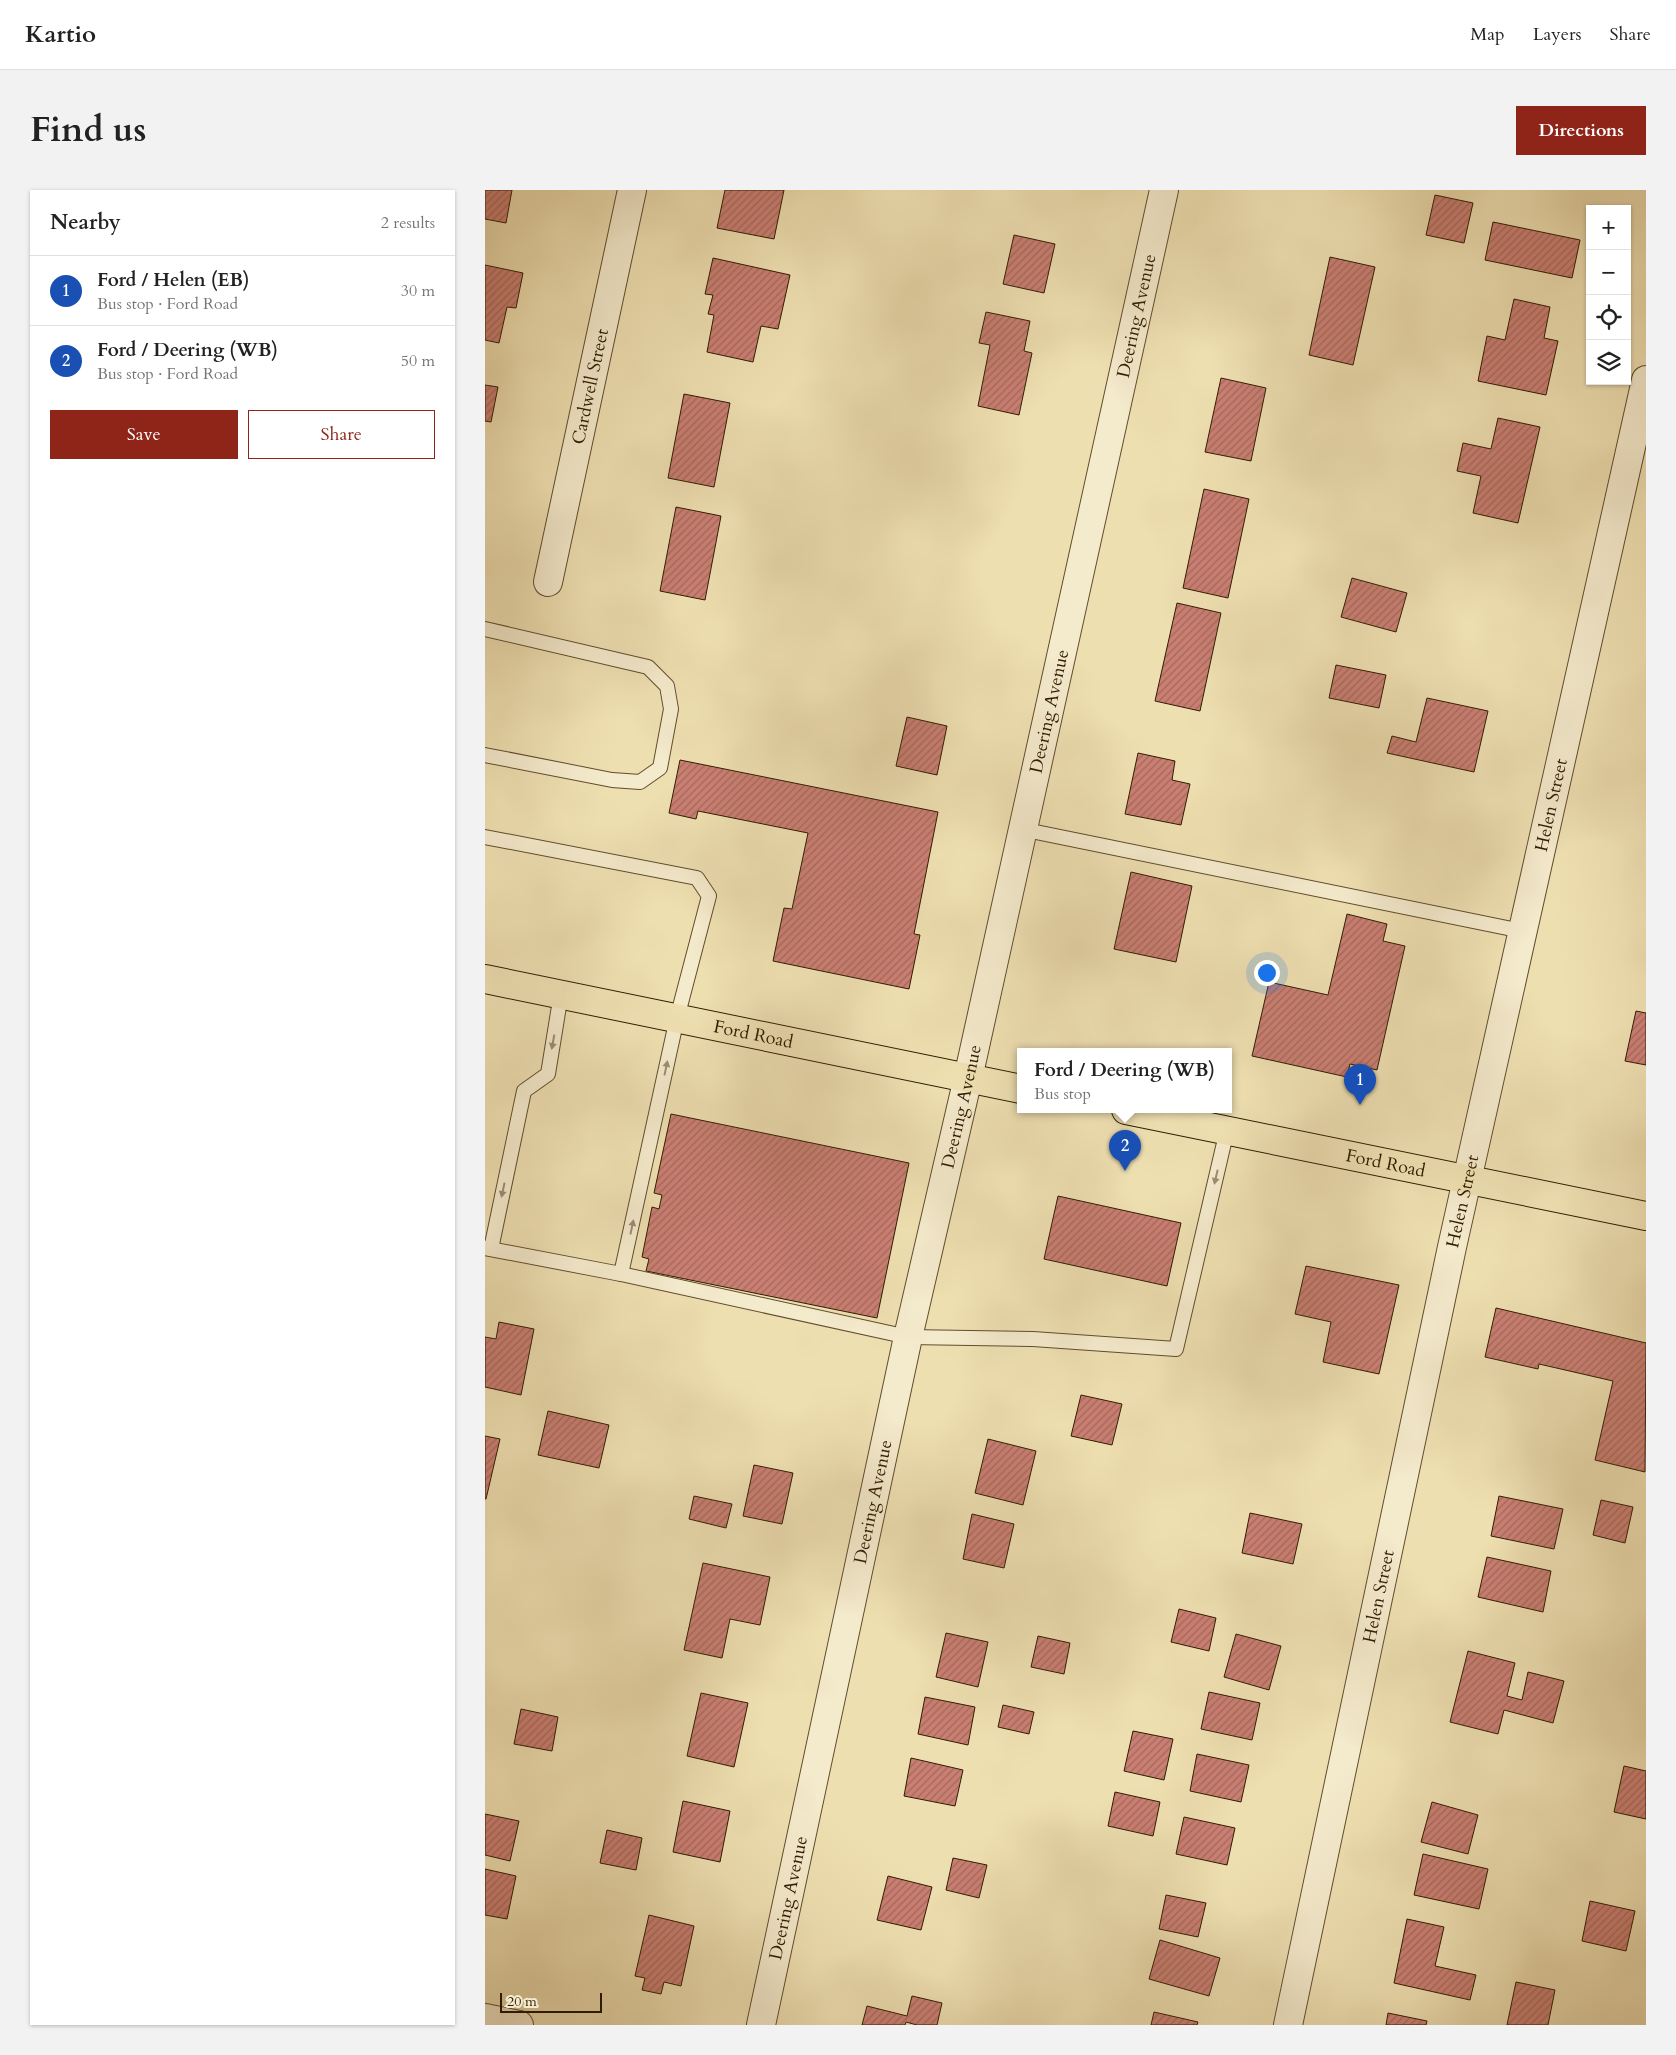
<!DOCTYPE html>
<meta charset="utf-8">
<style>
:root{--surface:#fff;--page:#f2f2f2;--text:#222;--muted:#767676;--line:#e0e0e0;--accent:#8f2418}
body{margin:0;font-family:Cardo,serif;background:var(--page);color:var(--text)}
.controls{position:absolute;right:15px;top:15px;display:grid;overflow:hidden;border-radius:0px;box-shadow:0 1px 4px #0004}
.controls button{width:45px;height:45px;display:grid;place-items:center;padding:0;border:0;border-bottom:1px solid var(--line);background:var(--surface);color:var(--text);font:25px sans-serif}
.scale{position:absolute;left:15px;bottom:12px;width:102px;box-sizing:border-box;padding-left:5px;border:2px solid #301c01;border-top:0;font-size:14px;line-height:18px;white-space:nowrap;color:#301c01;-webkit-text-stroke:4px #f4eacc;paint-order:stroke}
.you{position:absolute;left:781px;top:782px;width:18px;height:18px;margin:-12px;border:4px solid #fff;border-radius:50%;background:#1a73e8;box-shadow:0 0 0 8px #1a73e833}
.badge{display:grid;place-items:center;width:32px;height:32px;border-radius:50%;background:var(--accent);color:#fff;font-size:16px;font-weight:700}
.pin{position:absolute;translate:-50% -41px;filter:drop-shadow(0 1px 2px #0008)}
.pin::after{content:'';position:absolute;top:26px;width:18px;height:15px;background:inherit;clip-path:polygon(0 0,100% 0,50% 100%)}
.popup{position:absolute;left:532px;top:858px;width:215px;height:65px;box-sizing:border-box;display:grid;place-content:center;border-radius:0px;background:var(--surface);filter:drop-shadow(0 1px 4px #0005);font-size:16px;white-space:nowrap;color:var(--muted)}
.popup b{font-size:19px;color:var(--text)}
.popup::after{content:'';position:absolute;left:50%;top:100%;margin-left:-10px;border:10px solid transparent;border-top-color:var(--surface)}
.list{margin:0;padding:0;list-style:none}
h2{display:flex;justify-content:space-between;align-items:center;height:65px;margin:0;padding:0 20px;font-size:21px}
h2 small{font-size:16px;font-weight:400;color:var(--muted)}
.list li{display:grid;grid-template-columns:32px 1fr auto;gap:15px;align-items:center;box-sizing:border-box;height:70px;padding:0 20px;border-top:1px solid var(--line)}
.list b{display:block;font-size:19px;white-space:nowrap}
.list p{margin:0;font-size:16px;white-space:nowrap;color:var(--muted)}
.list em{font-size:16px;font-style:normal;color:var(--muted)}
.actions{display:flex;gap:10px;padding:15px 20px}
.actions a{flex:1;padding:11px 0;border:1px solid var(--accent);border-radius:0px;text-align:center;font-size:18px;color:var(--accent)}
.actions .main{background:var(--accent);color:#fff}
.icon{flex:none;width:28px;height:28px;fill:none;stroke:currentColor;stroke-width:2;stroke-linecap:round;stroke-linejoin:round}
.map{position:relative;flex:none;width:1161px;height:1835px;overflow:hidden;border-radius:0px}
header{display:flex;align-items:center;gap:30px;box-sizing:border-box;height:70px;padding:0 25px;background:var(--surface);border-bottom:1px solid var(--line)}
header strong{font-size:24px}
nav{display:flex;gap:28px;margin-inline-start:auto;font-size:18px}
.intro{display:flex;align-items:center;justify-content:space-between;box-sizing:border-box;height:120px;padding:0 30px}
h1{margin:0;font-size:35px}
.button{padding:12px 22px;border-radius:0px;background:var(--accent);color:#fff;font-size:18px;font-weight:700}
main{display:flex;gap:30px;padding:0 30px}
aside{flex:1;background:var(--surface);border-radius:0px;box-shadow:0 1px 4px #0004}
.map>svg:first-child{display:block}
.building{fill:url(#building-hatch);stroke:#301c01}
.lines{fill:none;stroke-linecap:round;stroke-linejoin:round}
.lane-casing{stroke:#604d2d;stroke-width:16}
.street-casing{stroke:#604d2d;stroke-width:30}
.primary-casing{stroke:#301c01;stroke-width:30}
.lane{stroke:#f4eacc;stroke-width:14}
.street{stroke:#f4eacc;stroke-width:28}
.primary{stroke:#eedfb1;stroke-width:28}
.oneway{fill:#9c8d71}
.labels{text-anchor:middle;stroke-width:4.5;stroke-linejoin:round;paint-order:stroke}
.street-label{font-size:18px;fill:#301c01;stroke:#f4eacc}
</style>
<header>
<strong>Kartio</strong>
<nav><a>Map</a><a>Layers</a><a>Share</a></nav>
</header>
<div class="intro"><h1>Find us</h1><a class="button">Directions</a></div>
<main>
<aside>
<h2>Nearby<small>2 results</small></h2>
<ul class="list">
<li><span class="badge" style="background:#1a4fb4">1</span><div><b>Ford / Helen (EB)</b><p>Bus stop · Ford Road</p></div><em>30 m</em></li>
<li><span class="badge" style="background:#1a4fb4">2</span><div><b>Ford / Deering (WB)</b><p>Bus stop · Ford Road</p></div><em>50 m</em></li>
</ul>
<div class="actions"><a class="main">Save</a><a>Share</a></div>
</aside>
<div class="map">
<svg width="1161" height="1835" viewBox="0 0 1161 1835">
<defs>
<pattern id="building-hatch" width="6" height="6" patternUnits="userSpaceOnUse" patternTransform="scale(1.25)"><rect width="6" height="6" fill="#ca7f73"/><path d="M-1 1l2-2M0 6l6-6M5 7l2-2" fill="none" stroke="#a4675c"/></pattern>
</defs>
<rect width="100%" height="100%" fill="#eedfb1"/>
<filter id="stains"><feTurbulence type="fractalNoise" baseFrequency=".004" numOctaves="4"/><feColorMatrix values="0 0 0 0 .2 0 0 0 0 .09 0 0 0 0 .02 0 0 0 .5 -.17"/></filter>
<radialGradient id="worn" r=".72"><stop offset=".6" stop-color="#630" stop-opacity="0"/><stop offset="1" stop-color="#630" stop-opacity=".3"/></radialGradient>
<g class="building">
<path d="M0 0H27L21 33 0 29Z"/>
<path d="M240 0H299L289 49 232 38Z"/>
<path d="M950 5 988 13 979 53 941 45Z"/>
<path d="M1008 32 1095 50 1087 88 1000 70Z"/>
<path d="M529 45 570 54 559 103 518 94Z"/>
<path d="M845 67 890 77 868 175 824 165Z"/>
<path d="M228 68 305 85 293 139 276 136 268 172 222 162 229 125 223 124 228 105 220 104Z"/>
<path d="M0 75 38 83 31 118 22 117 14 153 0 150Z"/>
<path d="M1029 109 1065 117 1059 148 1073 151 1061 205 993 191 1002 146 1020 150Z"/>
<path d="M501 122 545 131 539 161 547 163 534 225 493 216 505 155 494 153Z"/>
<path d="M736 188 781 198 766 271 720 262Z"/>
<path d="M0 195 13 197 6 232 0 231Z"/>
<path d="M199 204 245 213 229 297 183 288Z"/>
<path d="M1013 228 1055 237 1033 333 988 323 996 286 972 281 978 253 1006 259Z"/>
<path d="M719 299 764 309 743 408 698 398Z"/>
<path d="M191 317 236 326 220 410 175 401Z"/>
<path d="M867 388 922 403 911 442 856 427Z"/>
<path d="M692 413 736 423 715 521 670 511Z"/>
<path d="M851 475 901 485 894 518 844 508Z"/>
<path d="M942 508 1003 521 989 582 902 563 907 546 931 552Z"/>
<path d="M422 527 462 536 452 585 411 576Z"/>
<path d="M653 563 690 571 687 590 705 594 696 635 640 624Z"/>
<path d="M195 570 453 622 429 744 435 745 424 799 288 771 299 718 307 719 323 643 213 621 211 629 184 623Z"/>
<path d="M646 682 707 696 691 772 629 759Z"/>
<path d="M862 724 902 734 898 751 920 756 892 880 865 874 862 887 767 866 784 792 843 805Z"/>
<path d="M1151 821 1161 823V875L1140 871Z"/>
<path d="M186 924 424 973 392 1128 161 1081 164 1069 157 1067 167 1017 174 1019 177 1005 169 1003Z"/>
<path d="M573 1006 696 1033 682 1096 559 1069Z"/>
<path d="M821 1076 914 1095 894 1184 838 1172 846 1132 810 1124Z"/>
<path d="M1011 1118 1161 1153 1160 1282 1110 1270 1128 1191 1054 1174 1053 1179 1000 1167Z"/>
<path d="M14 1132 49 1139 36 1205 0 1197V1147L11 1149Z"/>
<path d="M596 1205 637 1214 627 1255 586 1246Z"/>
<path d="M63 1221 124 1235 114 1278 53 1265Z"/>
<path d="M0 1246 15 1249 1 1309H0Z"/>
<path d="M503 1249 551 1261 538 1315 490 1303Z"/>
<path d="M269 1275 308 1283 297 1334 258 1326Z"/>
<path d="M209 1306 247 1314 241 1338 204 1329Z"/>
<path d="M1014 1306 1078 1319 1069 1359 1006 1346Z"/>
<path d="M1116 1310 1148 1317 1140 1353 1108 1345Z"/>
<path d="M765 1323 817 1334 808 1374 757 1363Z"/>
<path d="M487 1324 529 1334 519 1378 478 1369Z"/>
<path d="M1002 1367 1066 1381 1058 1422 993 1407Z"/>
<path d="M218 1373 285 1387 275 1435 245 1429 237 1468 199 1460Z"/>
<path d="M694 1419 731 1428 724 1461 686 1452Z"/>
<path d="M461 1443 503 1452 493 1497 451 1487Z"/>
<path d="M751 1444 796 1456 784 1500 739 1487Z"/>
<path d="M553 1446 585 1453 579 1484 546 1477Z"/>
<path d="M983 1461 1030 1473 1022 1506 1037 1510 1043 1482 1079 1491 1068 1533 1019 1520 1013 1544 965 1532Z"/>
<path d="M724 1502 775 1513 767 1550 716 1539Z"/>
<path d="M216 1503 263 1513 249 1577 202 1566Z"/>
<path d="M440 1507 490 1517 483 1555 433 1544Z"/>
<path d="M518 1515 549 1522 544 1544 513 1537Z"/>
<path d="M36 1519 73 1527 67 1561 29 1554Z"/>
<path d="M648 1541 688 1549 679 1590 639 1581Z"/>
<path d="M712 1564 764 1575 756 1612 705 1601Z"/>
<path d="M426 1568 478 1580 470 1616 419 1606Z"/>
<path d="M1139 1576 1161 1581V1629L1129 1622Z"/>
<path d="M630 1602 675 1612 668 1646 623 1636Z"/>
<path d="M198 1611 245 1621 235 1672 188 1662Z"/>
<path d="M947 1612 993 1625 983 1664 936 1652Z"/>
<path d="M0 1624 34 1631 25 1671 0 1665Z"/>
<path d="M699 1627 750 1638 742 1675 691 1664Z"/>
<path d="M122 1640 157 1648 151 1680 115 1673Z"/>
<path d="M938 1664 1003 1679 994 1719 929 1705Z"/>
<path d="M468 1668 502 1675 494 1708 461 1700Z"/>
<path d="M0 1679 31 1686 22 1729 0 1725Z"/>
<path d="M403 1686 447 1697 436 1740 392 1730Z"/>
<path d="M681 1705 721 1713 713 1747 674 1739Z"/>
<path d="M1105 1711 1150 1721 1141 1761 1097 1751Z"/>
<path d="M164 1725 209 1736 196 1796 179 1792 176 1804 157 1800 160 1788 150 1786Z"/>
<path d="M922 1729 959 1737 950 1776 991 1785 985 1810 909 1793Z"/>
<path d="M675 1750 735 1768 724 1806 664 1789Z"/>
<path d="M1031 1792 1070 1800 1063 1835H1022Z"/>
<path d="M427 1806 457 1813 452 1835H432L421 1832 420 1835H377L382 1816 422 1826Z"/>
<path d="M669 1822 713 1832 712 1835H666Z"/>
<path d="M903 1823 942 1831 941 1835H901Z"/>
</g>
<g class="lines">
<defs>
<g id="lane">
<path d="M0 439 163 477 182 496 186 519 175 578 155 592 127 590 0 565"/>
<path d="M536 639 1037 741"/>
<path d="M0 647 212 688 224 706 192 828 136 1084"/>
<path d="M0 1058 136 1084 423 1147 548 1149 691 1159 742 940"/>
<path d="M6 1059 39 901 63 884 76 804"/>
</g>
<g id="street">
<path id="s1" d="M63 392 147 0"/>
<path d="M0 1828 34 1835"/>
<path id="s2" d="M276 1835 423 1147 483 888 679 0"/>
<path id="s3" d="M803 1835 967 1057 1161 190"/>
</g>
<g id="primary">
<path id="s4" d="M0 789 536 899"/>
<path id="s5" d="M641 920 1161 1026"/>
</g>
</defs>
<use href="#lane" class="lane-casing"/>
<use href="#street" class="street-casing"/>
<use href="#primary" class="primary-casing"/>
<use href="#lane" class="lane"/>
<use href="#street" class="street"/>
<use href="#primary" class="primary"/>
</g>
<defs><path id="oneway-solid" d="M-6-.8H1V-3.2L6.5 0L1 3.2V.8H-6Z" transform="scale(1.25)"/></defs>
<g class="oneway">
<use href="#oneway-solid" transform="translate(68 852) rotate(100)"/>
<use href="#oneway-solid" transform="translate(181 878) rotate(-78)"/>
<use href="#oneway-solid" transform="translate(731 987) rotate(103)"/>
<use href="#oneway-solid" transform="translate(18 1000) rotate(102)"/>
<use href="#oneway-solid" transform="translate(147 1037) rotate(-78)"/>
</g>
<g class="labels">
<g class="street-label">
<text dy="6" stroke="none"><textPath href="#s2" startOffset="1750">Deering Avenue</textPath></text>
<text dy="6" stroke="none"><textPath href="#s1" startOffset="200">Cardwell Street</textPath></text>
<text dy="6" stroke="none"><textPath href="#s2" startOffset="1345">Deering Avenue</textPath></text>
<text dy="6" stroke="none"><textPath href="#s3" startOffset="1248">Helen Street</textPath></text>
<text dy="6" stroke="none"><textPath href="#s4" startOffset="274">Ford Road</textPath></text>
<text dy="6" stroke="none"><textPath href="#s2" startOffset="940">Deering Avenue</textPath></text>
<text dy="6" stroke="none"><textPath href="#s5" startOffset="265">Ford Road</textPath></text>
<text dy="6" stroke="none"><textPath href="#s3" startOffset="842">Helen Street</textPath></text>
<text dy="6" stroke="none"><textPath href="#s2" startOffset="535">Deering Avenue</textPath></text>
<text dy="6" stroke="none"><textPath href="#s3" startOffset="438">Helen Street</textPath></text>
<text dy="6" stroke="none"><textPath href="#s2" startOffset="130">Deering Avenue</textPath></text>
</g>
</g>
<rect width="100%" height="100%" filter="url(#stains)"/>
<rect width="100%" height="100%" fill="url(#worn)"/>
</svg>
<div class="controls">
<button>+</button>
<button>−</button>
<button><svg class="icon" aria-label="locate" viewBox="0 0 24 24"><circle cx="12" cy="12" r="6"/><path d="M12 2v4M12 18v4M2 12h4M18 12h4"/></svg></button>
<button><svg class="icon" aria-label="layers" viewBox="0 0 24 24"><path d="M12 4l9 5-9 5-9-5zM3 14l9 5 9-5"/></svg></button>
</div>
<div class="scale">20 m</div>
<div class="you"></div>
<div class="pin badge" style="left:875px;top:915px;background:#1a4fb4">1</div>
<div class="pin badge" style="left:640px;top:981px;background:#1a4fb4">2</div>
<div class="popup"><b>Ford / Deering (WB)</b>Bus stop</div>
</div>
</main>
